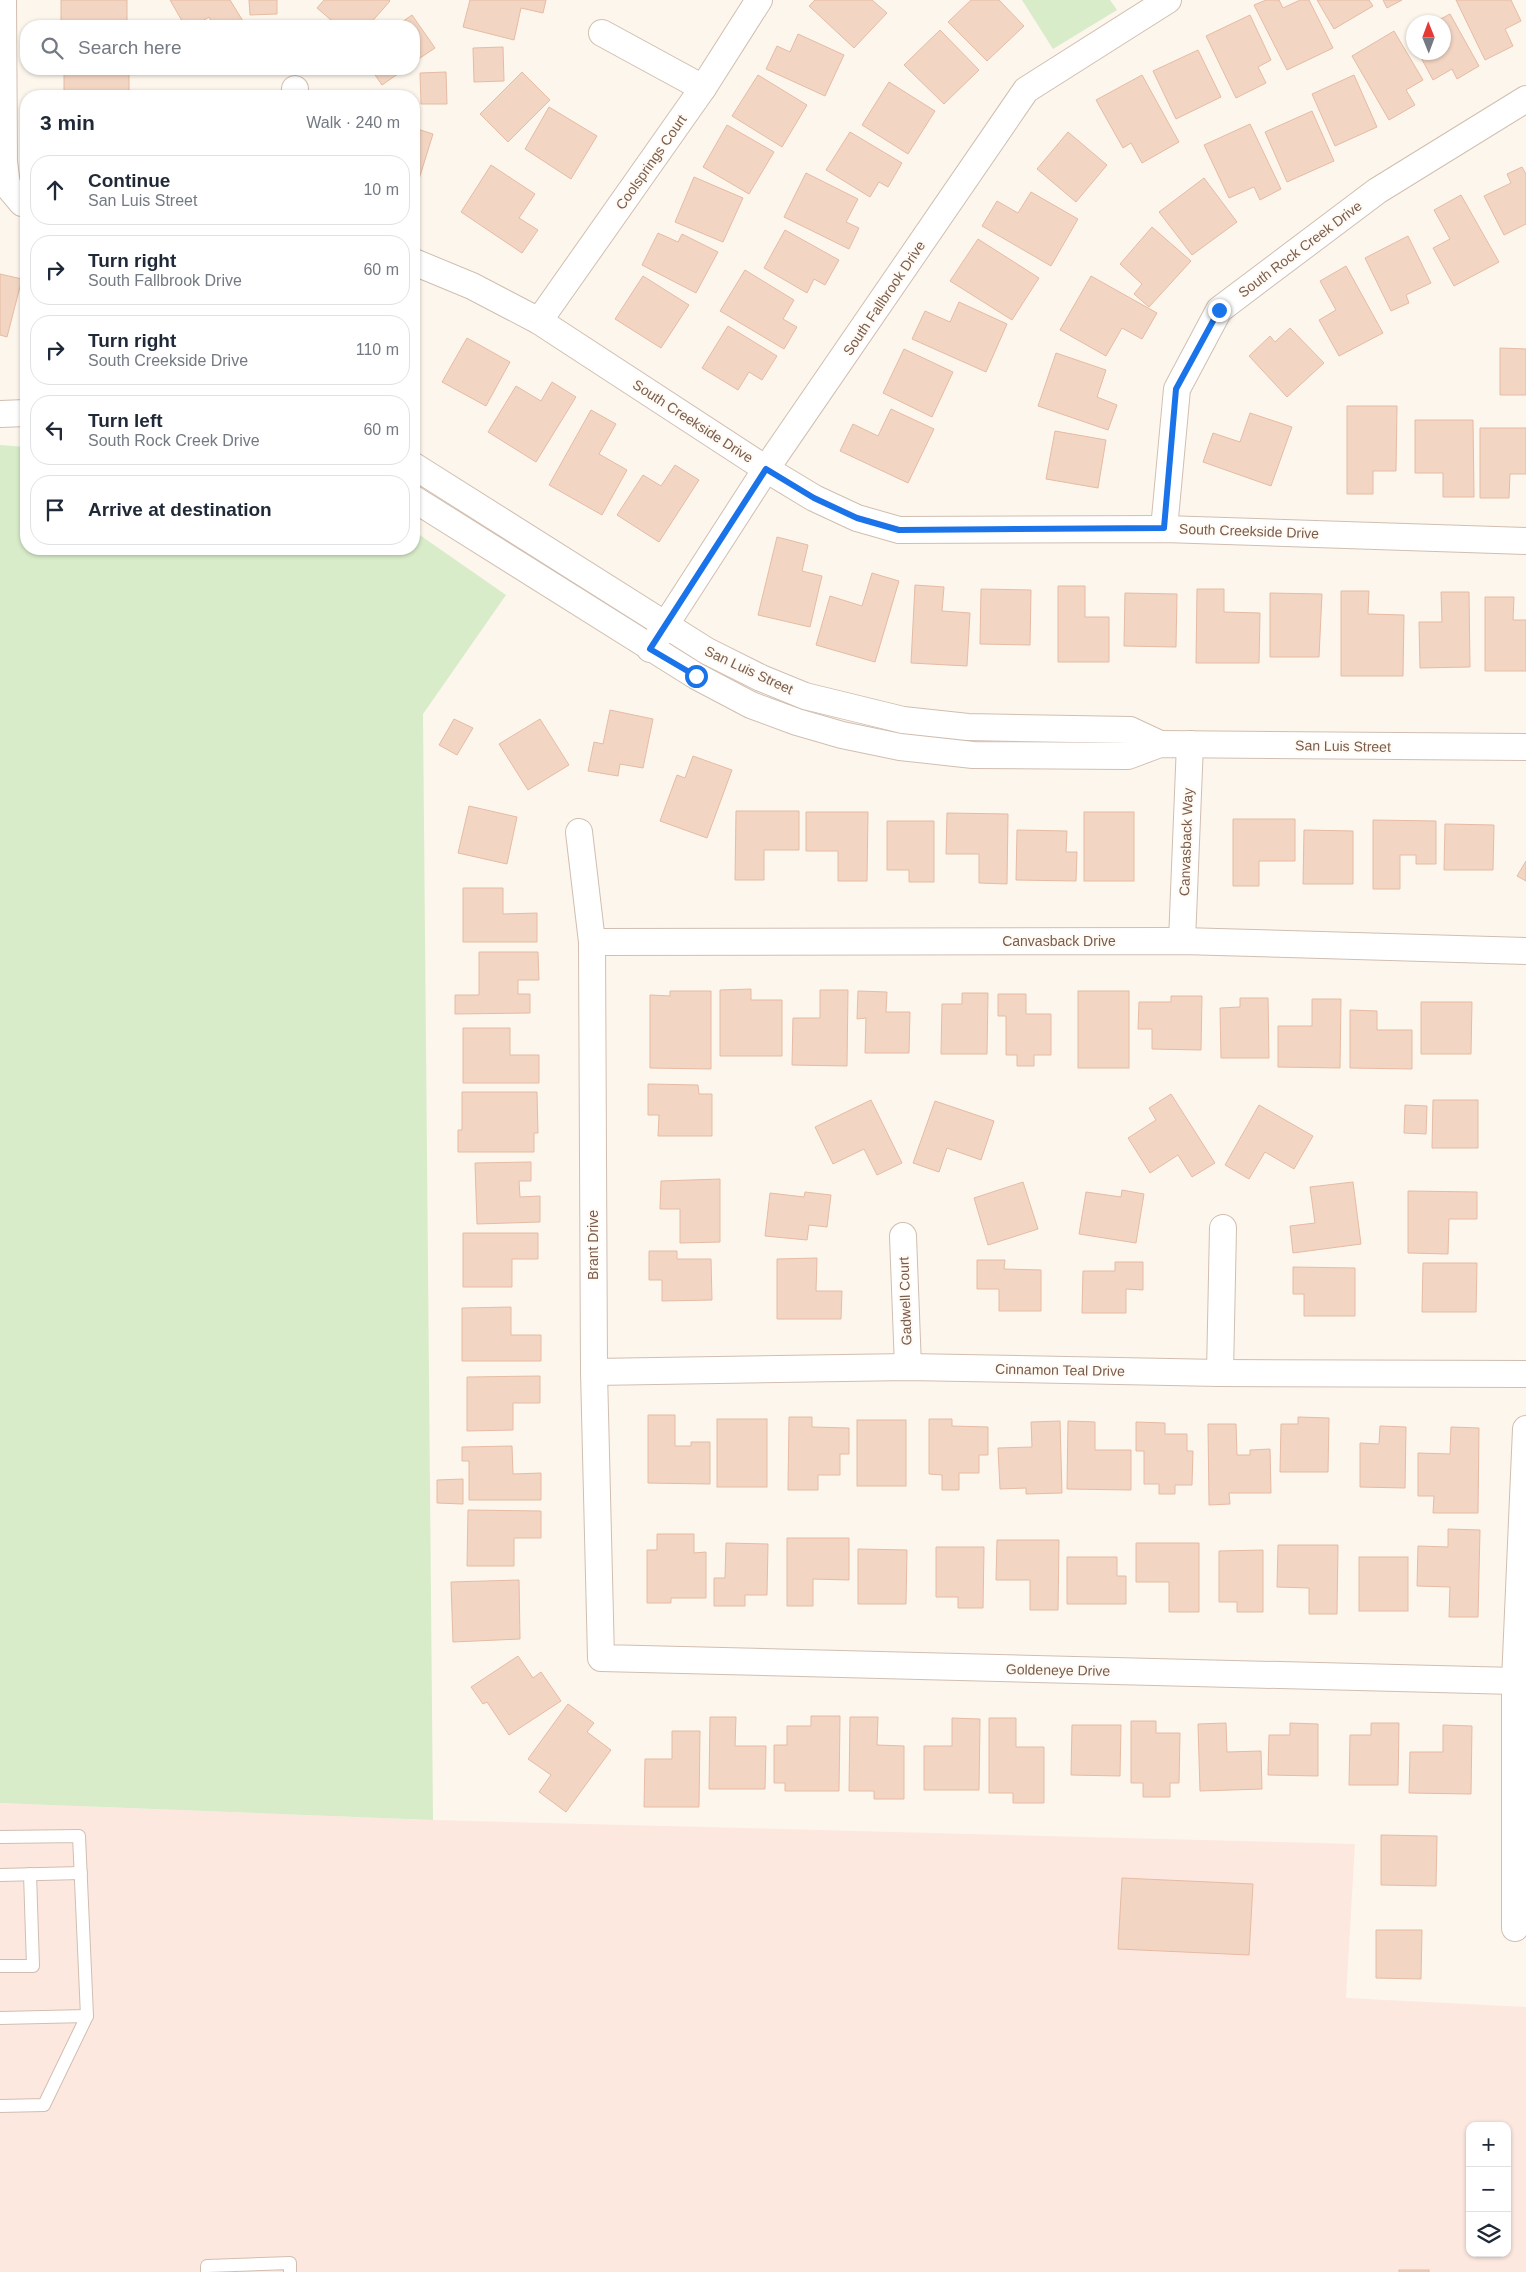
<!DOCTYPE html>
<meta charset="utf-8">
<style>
:root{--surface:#fff;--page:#f2f2f3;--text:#1f2937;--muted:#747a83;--line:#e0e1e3}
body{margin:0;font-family:Arial,sans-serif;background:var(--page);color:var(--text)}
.controls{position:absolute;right:15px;bottom:15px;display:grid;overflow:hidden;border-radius:10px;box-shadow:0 1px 4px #0004}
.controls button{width:45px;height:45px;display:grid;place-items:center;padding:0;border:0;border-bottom:1px solid var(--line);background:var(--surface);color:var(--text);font:25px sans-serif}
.compass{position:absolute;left:1406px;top:15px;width:45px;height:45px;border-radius:50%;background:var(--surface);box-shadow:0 1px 4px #0004;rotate:359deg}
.stop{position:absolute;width:15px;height:15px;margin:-11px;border:4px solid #1a73e8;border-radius:50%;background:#fff}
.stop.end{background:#1a73e8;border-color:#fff;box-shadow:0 1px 5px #0008}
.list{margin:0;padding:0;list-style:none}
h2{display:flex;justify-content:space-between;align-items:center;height:65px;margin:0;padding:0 20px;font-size:21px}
h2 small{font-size:16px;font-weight:400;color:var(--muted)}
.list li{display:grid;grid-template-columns:32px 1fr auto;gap:15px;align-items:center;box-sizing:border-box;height:70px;margin:0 10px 10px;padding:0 10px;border:1px solid var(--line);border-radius:20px}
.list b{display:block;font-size:19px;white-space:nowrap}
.list p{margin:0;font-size:16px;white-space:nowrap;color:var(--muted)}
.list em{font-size:16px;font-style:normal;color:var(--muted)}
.icon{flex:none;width:28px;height:28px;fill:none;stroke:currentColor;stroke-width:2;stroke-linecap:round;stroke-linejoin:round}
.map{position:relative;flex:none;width:1526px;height:2272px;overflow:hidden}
.search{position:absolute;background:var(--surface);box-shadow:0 1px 4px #0004;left:20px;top:20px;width:400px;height:55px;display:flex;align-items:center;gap:12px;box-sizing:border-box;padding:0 18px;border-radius:20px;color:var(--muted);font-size:19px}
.panel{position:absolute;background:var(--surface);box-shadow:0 1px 4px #0004;left:20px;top:90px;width:400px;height:465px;border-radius:20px}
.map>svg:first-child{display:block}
.commercial{fill:#fde8e0;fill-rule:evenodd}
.green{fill:#d8ecc9}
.building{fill:#f3d5c3;stroke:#e6bba3}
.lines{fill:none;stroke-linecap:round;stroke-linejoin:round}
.service-casing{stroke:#d1beb0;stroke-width:14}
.minor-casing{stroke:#d1beb0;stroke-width:28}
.service{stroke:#fff;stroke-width:12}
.minor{stroke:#fff;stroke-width:26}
.route{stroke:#1a73e8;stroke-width:6}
.labels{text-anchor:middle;stroke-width:4;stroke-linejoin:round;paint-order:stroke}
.street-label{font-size:14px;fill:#7a5c4d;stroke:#fffaf3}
</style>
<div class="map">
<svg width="1526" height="2272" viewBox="0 0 1526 2272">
<rect width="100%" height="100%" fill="#fdf6ec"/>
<path class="commercial" d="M0 1803 433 1820 1355 1844 1346 1998 1526 2007V2272H0ZM1470 2126H1507V2253H1470Z"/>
<g class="green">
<path d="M1022 0H1110L1117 10 1053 49Z"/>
<path d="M0 445 26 447V549H414V531L506 595 423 714 433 1820 0 1803Z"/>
</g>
<g class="building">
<rect x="61" y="0" width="66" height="26"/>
<path d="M170 0H230L246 26H214L209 17 194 26H185Z"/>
<path d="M249 0H277V14L250 15Z"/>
<path d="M324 0H389L390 1 368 26H338L317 8Z"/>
<path d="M470 0H546L543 13 521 8 514 40 463 27Z"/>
<path d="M815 0H872L887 13 854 48 809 6Z"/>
<path d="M971 0H999L1024 26 987 61 948 22Z"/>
<path d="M1266 0H1279L1283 8 1300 0H1309L1333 48 1287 70 1254 5Z"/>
<path d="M1317 0H1369L1373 6 1334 29Z"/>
<path d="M1383 0H1402L1387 8Z"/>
<path d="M1456 0H1511L1521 21 1505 29 1513 46 1485 60Z"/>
<path d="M1450 14 1479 66 1457 79 1452 69 1433 80 1418 52H1444V22H1435Z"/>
<path d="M412 15 435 48 414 62V26H396Z"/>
<path d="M1250 15 1271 60 1258 67 1266 83 1236 98 1206 36Z"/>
<path d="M940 30 979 70 944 104 904 65Z"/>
<path d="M1394 31 1423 80 1406 90 1415 105 1389 120 1352 56Z"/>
<path d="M798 34 844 55 825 96 766 69 777 46 790 52Z"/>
<path d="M503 47 504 81 474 82 473 48Z"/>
<path d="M1198 50 1221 97 1176 119 1153 71Z"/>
<path d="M64 69H129V94L64 93Z"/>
<path d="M371 69H405L382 85Z"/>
<path d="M446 72 447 104H421L420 73Z"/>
<path d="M522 72 550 100 508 142 480 114Z"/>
<path d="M758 75 807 105 782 147 732 116Z"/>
<path d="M1142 75 1179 142 1142 163 1131 143 1123 148 1096 100Z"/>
<path d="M1354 75 1377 127 1335 146 1312 94Z"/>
<path d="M889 82 935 111 908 154 862 125Z"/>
<path d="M549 107 597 136 571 179 525 149Z"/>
<path d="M1312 111 1334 161 1287 182 1265 132Z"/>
<path d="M1250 124 1281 189 1260 200 1254 187 1229 198 1204 145Z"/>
<path d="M727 125 774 152 749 194 703 167Z"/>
<path d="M414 128 433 134 415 192H414Z"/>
<path d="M850 132 902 163 888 187 879 182 870 197 826 170Z"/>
<path d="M1068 132 1107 165 1076 202 1037 169Z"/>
<path d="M491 165 535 194 519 218 538 230 522 253 461 212Z"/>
<path d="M1522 167 1526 174V224L1504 235 1484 196 1511 183 1507 174Z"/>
<path d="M806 173 858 199 846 222 859 228 849 249 784 217Z"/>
<path d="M694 177 743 198 723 242 675 222Z"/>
<path d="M1204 178 1237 222 1192 255 1159 212Z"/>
<path d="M1031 192 1078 219 1051 266 982 226 997 201 1018 213Z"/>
<path d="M1461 195 1499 262 1454 286 1433 248 1450 239 1434 210Z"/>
<path d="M1152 227 1191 261 1149 307 1134 294 1142 284 1120 264Z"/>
<path d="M785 230 839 260 825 285 814 279 807 293 764 268Z"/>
<path d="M658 233 678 242 682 234 718 252 696 293 642 265Z"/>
<path d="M1408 236 1431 283 1406 295 1409 303 1391 311 1365 258Z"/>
<path d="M978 239 1039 278 1012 320 950 281Z"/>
<path d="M1346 266 1383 333 1339 356 1319 320 1336 310 1320 281Z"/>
<path d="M745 270 794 300 783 319 797 327 784 349 720 311Z"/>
<path d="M0 274 22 279 7 337 0 335Z"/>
<path d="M643 276 689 305 661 348 615 319Z"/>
<path d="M1091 276 1157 313 1142 339 1122 328 1106 356 1060 330Z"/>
<path d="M959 302 1007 324 986 372 912 339 925 311 950 322Z"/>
<path d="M728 326 777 356 762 380 749 372 738 390 702 368Z"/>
<path d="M1290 328 1324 363 1287 397 1249 356 1270 336 1275 342Z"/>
<path d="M467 338 510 362 486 406 442 382Z"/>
<path d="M1500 348 1526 349V395H1500Z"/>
<path d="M904 349 953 372 932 417 883 393Z"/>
<path d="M1056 353 1106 370 1097 397 1117 405 1108 430 1038 406Z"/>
<path d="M552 382 576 397 536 462 488 432 516 386 541 401Z"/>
<path d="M1347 406H1397L1396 471H1373V494H1347Z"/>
<path d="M891 409 934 429 908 483 840 451 853 424 878 436Z"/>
<path d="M591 410 616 424 599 454 627 470 602 515 549 485Z"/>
<path d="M1250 413 1292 427 1271 486 1203 462 1213 433 1240 442Z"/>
<path d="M1415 420H1473L1474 497H1443V473H1415Z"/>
<path d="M1480 428H1526V474H1510L1509 498H1480Z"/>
<path d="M1055 431 1106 440 1098 488 1046 479Z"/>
<path d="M675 465 699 480 659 542 617 515 643 475 661 486Z"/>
<path d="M777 537 808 545 802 571 822 576 810 627 758 615Z"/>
<path d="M872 573 899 581 875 662 816 645 830 596 862 606Z"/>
<path d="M915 585 944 587 942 611 970 613 967 666 911 663Z"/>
<path d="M1058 586H1085V617H1109V662H1058Z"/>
<path d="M981 589 1031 590 1030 645 980 644Z"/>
<path d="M1197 589H1224V612L1260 613 1259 663H1196Z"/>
<path d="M1341 591H1369L1368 614 1404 615 1403 676H1341Z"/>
<path d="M1441 592H1469L1470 667 1420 668 1419 622H1442Z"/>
<path d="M1125 593 1177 594 1176 647 1124 646Z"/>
<path d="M1270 593 1322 594 1319 657H1270Z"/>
<path d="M1485 597H1514L1513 620H1526V671H1485Z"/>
<path d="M610 710 653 719 643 768 620 764 618 776 588 771 594 742 603 744Z"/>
<path d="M454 719 473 728 457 755 439 745Z"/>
<path d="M540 719 569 765 528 790 499 744Z"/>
<path d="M693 756 732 770 707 838 660 821 677 775 685 778Z"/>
<path d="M469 806 517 817 507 864 458 853Z"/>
<path d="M736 811H799V850H764V880H735Z"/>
<path d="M806 812H868L867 881H838V851H806Z"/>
<rect x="1084" y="812" width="50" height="69"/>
<path d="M947 813 1008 814 1007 884 979 883V854H946Z"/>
<path d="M1233 819H1295V861H1259V886H1233Z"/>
<path d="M1373 820 1436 821V864H1416V855H1400V889H1373Z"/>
<path d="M887 821H934V882H909V870H887Z"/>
<path d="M1445 824 1494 825 1493 870H1444Z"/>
<path d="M1017 830 1067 831 1066 852H1077L1076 881 1016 880Z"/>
<path d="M1304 830 1353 831V884H1303Z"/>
<path d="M1526 861V881L1517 876Z"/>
<path d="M463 888H503V914L537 913V942H463Z"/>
<path d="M479 952H538L539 980H518V994H530V1013L455 1014V995H479Z"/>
<path d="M751 989V1000H782V1056H720V990Z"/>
<path d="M820 990H848L847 1066 792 1065 793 1018H820Z"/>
<path d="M670 991H711V1069L650 1068V995L670 996Z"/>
<path d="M858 991 887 992 886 1012H910L909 1053H865L866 1018 857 1019Z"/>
<rect x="1078" y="991" width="51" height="77"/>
<path d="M962 993H988L987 1054H941L942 1004H962Z"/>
<path d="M998 994H1026V1014H1051V1055H1034V1066H1017V1055H1006V1016H998Z"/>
<path d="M1171 996H1202L1201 1050 1152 1049V1029H1138L1139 1002H1171Z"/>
<path d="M1240 998H1268L1269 1058H1221L1220 1008 1240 1007Z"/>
<path d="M1312 999H1341L1340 1068 1278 1067V1026H1312Z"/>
<path d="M1421 1002H1472L1471 1054H1421Z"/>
<path d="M1350 1010 1377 1011V1030H1412V1069L1350 1068Z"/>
<path d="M463 1028H510V1055H539V1083H463Z"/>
<path d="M648 1084 698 1085 699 1094H712V1136H658L659 1115H648Z"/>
<path d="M462 1092H537L538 1133H534V1152H458V1130H462Z"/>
<path d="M1171 1094 1215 1163 1192 1177 1178 1155 1150 1173 1128 1138 1156 1120 1149 1108Z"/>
<path d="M871 1100 902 1163 877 1175 864 1149 833 1164 815 1127Z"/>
<path d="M1433 1100H1478V1148H1432Z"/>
<path d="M935 1101 994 1121 981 1160 947 1148 939 1172 913 1163Z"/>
<path d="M1259 1105 1313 1136 1294 1169 1265 1152 1249 1179 1225 1165Z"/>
<path d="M1405 1105 1427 1106 1426 1134 1404 1133Z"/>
<path d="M531 1162V1181H519L520 1197 540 1196V1222L477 1224 475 1163Z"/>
<path d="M720 1179V1242L680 1243V1209H660L661 1181Z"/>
<path d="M1023 1182 1038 1229 988 1245 974 1198Z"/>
<path d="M1353 1182 1361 1244 1293 1253 1290 1226 1315 1223 1310 1187Z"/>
<path d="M1122 1190 1144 1194 1136 1243 1079 1234 1086 1192 1121 1197Z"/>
<path d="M1408 1191 1477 1192V1219H1449L1448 1254 1408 1253Z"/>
<path d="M805 1192 831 1195 827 1227 809 1225 807 1240 765 1236 770 1193 804 1197Z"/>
<path d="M463 1233H538V1259H512V1287H463Z"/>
<path d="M649 1251H677V1259H711L712 1300 662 1301V1280H649Z"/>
<path d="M817 1258 816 1291H842L841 1319H777V1259Z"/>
<path d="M977 1260H1005L1004 1269 1041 1270V1311H999V1289H977Z"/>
<path d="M1115 1262H1143V1290L1126 1289V1313H1082L1083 1271H1115Z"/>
<path d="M1423 1263H1477L1476 1312H1422Z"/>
<path d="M1293 1267 1355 1268V1316H1304V1294H1293Z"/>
<path d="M511 1307V1335H541V1361H462V1308Z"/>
<path d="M540 1376V1403H513V1430L467 1431V1377Z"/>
<path d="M648 1415H675V1446H691V1442H710V1484L648 1483Z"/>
<path d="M789 1417H812V1427L849 1428V1454H840V1475H818V1490H788Z"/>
<path d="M1298 1417 1329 1418 1328 1472H1280L1281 1424H1298Z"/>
<rect x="717" y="1419" width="50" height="68"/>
<path d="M929 1419H952V1426L988 1427V1455H979V1473H959V1490H942V1475L929 1474Z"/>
<rect x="857" y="1420" width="49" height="66"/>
<path d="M1060 1421 1062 1493 1026 1494V1488L1000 1489 998 1448 1032 1447 1031 1422Z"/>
<path d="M1068 1421 1095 1422V1450H1131V1490L1067 1489Z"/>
<path d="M1136 1422 1165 1423V1434H1187V1451H1193L1192 1485H1175V1494H1159V1484H1144V1451H1136Z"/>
<path d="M1208 1424H1236L1237 1455H1250V1450L1270 1449 1271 1493H1229L1230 1504 1209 1505Z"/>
<path d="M1380 1426 1406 1427 1405 1488 1360 1487V1443L1379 1444Z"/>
<path d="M1451 1427 1479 1428 1478 1513H1433L1434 1496H1418V1453L1450 1454Z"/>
<path d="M512 1446 513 1474 541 1473V1500H469V1461H462V1447Z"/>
<path d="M463 1479V1504L437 1503V1480Z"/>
<path d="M468 1510 541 1511V1538H514V1566H467Z"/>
<path d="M1448 1529 1480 1530 1478 1617H1449L1450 1587 1417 1586 1418 1546 1448 1547Z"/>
<path d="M657 1534H694V1553L706 1552V1598H671V1603H647V1550H657Z"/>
<path d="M787 1538H849V1580L813 1579V1606H787Z"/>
<path d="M997 1540H1059L1058 1610H1030V1580H996Z"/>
<path d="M726 1543 768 1544 767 1595H745V1606H714V1578H725Z"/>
<path d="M1136 1543H1199V1612H1169V1582H1136Z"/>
<path d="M1278 1545H1338L1337 1614H1309V1588L1277 1587Z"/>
<path d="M936 1547H984L983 1608H958V1597H936Z"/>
<path d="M858 1549 907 1550 906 1604H858Z"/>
<path d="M1263 1550V1612H1237V1602H1219V1551Z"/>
<path d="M1067 1557H1117V1576H1126V1604H1067Z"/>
<rect x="1359" y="1557" width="49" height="54"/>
<path d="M519 1580 520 1639 453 1642 451 1582Z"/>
<path d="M518 1656 533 1678 541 1672 561 1701 509 1735 487 1702 483 1704 471 1687Z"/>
<path d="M568 1704 594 1723 587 1732 611 1750 566 1812 539 1792 551 1775 528 1759Z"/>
<path d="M811 1716H840L839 1791H785V1783H774V1745H787V1726H811Z"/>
<path d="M710 1717H736L735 1746H766L765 1789H709Z"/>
<path d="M850 1717H878L877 1745 904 1746V1799H874V1791H849Z"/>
<path d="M952 1718 980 1719 979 1790H924V1746H952Z"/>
<path d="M989 1718H1016V1747H1044V1803H1013V1793H989Z"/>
<path d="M1131 1721H1156V1733H1180L1179 1783H1170V1797H1143V1783H1131Z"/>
<path d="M1226 1723 1227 1752 1261 1751 1262 1789 1200 1791 1198 1724Z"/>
<path d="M1290 1723 1318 1724V1776L1268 1775 1269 1735H1290Z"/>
<path d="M1371 1723H1399L1398 1785H1349L1350 1735H1371Z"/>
<path d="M1072 1725H1121L1120 1776 1071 1775Z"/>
<path d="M1443 1725 1472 1726 1471 1794 1409 1793 1410 1752H1443Z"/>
<path d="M672 1731H700L699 1807H644L645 1759H672Z"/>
<path d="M1381 1835 1437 1836 1436 1886 1381 1885Z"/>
<path d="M1122 1878 1253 1884 1249 1955 1118 1949Z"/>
<path d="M1376 1930H1422L1421 1979 1376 1978Z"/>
<rect x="1399" y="2270" width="30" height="2"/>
</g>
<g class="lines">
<defs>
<g id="service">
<path d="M0 1837 79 1836 87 2016 44 2105 0 2106"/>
<path d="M0 1875 81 1873"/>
<path d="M0 1966H33L30 1874"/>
<path d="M0 2018 87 2016"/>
<path d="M207 2272V2266L290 2263V2272"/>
</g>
<g id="minor">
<path d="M3 0 4 161 7 185 22 203H26"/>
<path d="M602 33 703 88"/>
<path d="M294 96 295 89"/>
<path d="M414 262 472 286 539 321 766 469 814 498 857 518 899 530 1164 529 1526 541"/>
<path d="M539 321 703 88 759 0"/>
<path d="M0 414 26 413"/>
<path d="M414 466 707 651 761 678 805 696 903 720 968 727 1130 730 1160 744"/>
<path d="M414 499 696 676 751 705 797 722 842 735 900 747 973 755 1128 756 1160 744 1526 747"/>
<path d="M1164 529 1177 389 1219 310 1377 191 1526 99"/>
<path d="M650 649 766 469 1026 90 1168 0"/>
<path d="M579 832 592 942 594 1372 601 1658 1515 1681"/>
<path d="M1182 941 1190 744"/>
<path d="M592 942 1182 941 1526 951"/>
<path d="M903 1236 908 1367"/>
<path d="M594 1372 908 1367 1220 1373 1526 1374"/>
<path d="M1220 1373 1223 1228"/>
<path d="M1515 1928V1681L1526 1429"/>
</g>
</defs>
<use href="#service" class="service-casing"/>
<use href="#minor" class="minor-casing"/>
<use href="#service" class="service"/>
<use href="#minor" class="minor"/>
</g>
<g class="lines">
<path class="route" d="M696 676 650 649 766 469 814 498 857 518 899 530 1164 528 1176 389 1219 310"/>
</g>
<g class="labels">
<g class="street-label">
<text transform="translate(651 162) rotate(-55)" y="5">Coolsprings Court</text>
<text transform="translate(1300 249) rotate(-37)" y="5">South Rock Creek Drive</text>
<text transform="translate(884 298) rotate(-56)" y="5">South Fallbrook Drive</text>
<text transform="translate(693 421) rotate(33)" y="5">South Creekside Drive</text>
<text transform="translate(1249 531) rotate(2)" y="5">South Creekside Drive</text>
<text transform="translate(749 670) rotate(25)" y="5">San Luis Street</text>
<text transform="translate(1343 746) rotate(1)" y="5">San Luis Street</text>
<text transform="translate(1186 842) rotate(-88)" y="5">Canvasback Way</text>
<text x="1059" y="946">Canvasback Drive</text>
<text transform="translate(593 1245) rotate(-90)" y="5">Brant Drive</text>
<text transform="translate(905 1301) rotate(-92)" y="5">Gadwell Court</text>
<text transform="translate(1060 1370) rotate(1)" y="5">Cinnamon Teal Drive</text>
<text transform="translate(1058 1670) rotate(1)" y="5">Goldeneye Drive</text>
</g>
</g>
</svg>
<div class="controls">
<button>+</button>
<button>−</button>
<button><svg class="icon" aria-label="layers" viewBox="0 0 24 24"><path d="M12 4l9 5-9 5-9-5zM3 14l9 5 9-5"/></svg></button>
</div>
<svg class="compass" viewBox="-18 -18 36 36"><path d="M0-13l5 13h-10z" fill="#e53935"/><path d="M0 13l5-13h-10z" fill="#747a83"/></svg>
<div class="stop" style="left:696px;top:676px"></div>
<div class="stop end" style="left:1219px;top:310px"></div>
<div class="search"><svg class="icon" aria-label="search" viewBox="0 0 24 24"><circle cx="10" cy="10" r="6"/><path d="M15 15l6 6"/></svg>Search here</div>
<section class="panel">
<h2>3 min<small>Walk · 240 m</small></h2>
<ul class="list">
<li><svg class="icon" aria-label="ahead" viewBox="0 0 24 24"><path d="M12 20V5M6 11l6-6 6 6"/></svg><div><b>Continue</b><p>San Luis Street</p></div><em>10 m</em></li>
<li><svg class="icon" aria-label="right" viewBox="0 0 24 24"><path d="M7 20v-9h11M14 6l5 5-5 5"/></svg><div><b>Turn right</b><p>South Fallbrook Drive</p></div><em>60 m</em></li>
<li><svg class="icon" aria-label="right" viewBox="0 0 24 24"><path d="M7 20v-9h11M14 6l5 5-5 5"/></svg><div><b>Turn right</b><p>South Creekside Drive</p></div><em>110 m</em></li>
<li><svg class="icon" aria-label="left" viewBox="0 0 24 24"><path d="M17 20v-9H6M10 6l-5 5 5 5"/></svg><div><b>Turn left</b><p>South Rock Creek Drive</p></div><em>60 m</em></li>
<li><svg class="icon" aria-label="arrive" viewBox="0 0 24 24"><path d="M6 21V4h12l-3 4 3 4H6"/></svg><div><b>Arrive at destination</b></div></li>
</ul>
</section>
</div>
